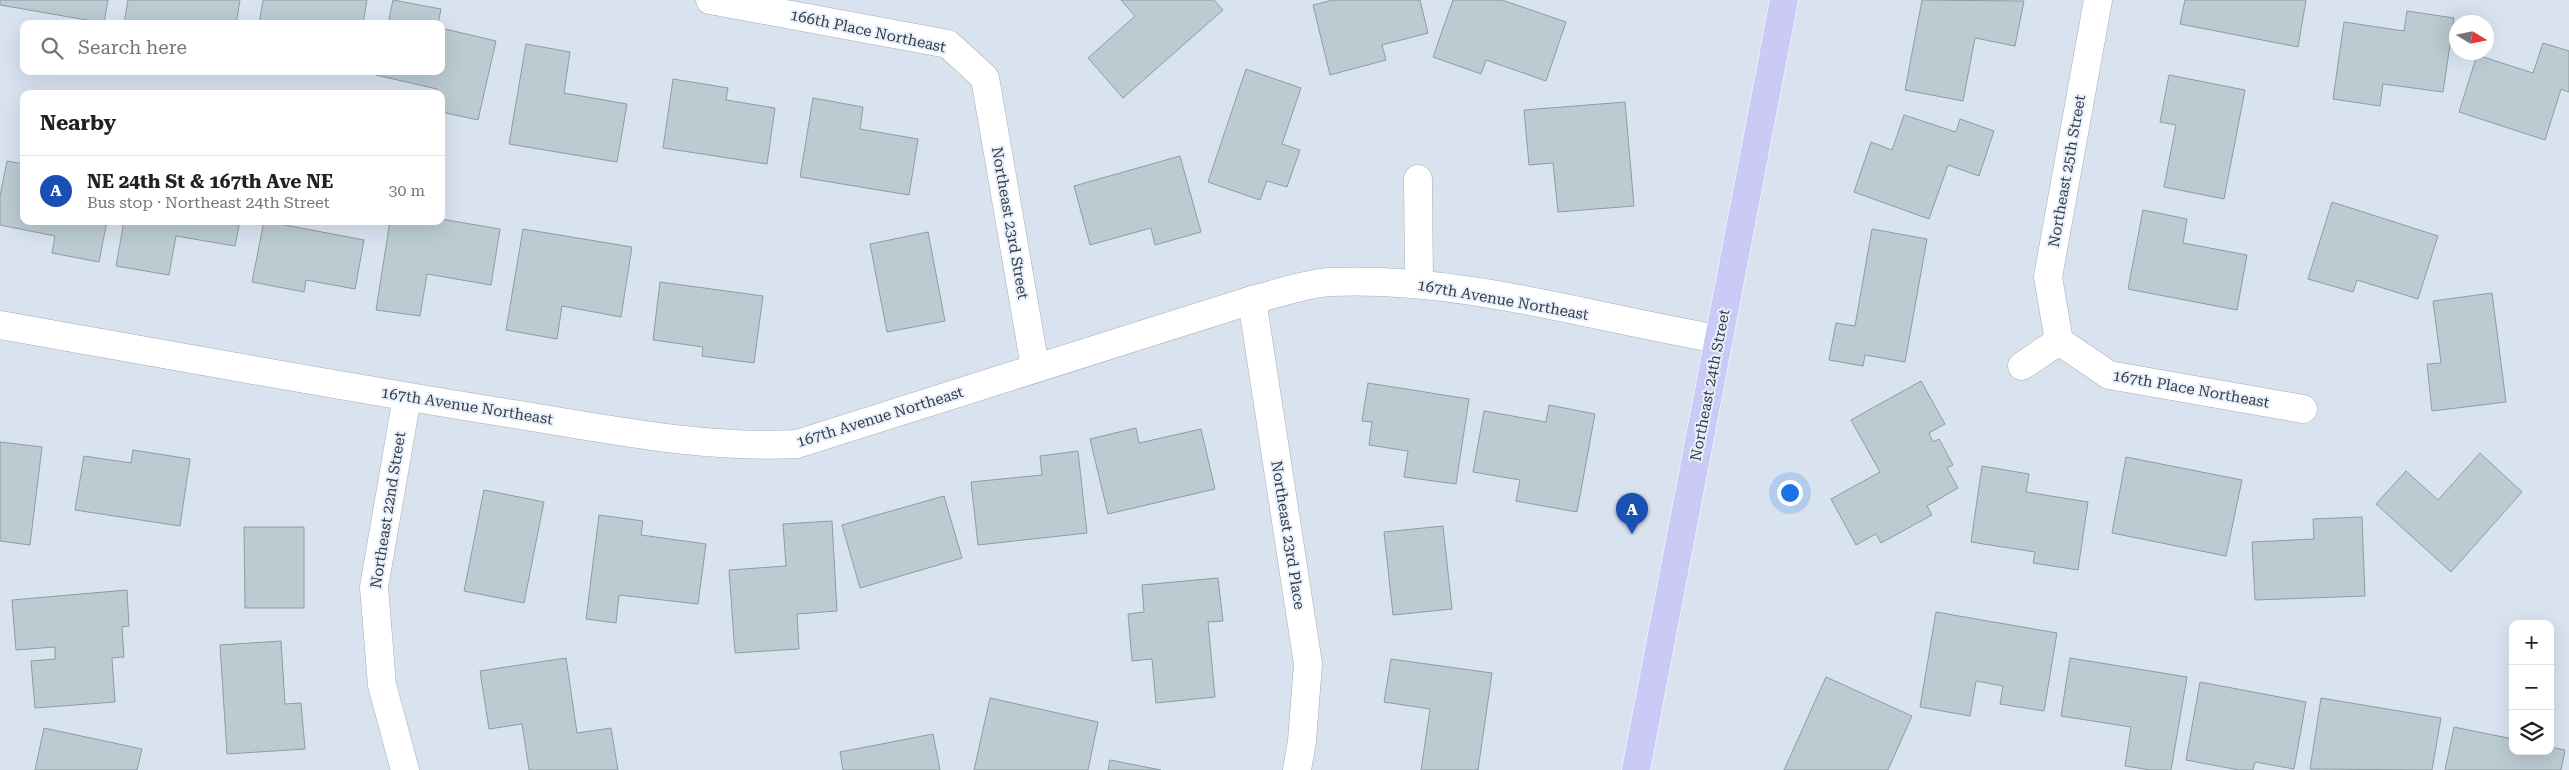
<!DOCTYPE html>
<meta charset="utf-8">
<style>
:root{--surface:#fff;--page:#f2f2f2;--text:#202124;--muted:#757577;--line:#e0e0e0;--accent:#db2777}
body{margin:0;font-family:"Roboto Serif",serif;background:var(--page);color:var(--text)}
.controls{position:absolute;right:15px;bottom:15px;display:grid;overflow:hidden;border-radius:10px;box-shadow:0 5px 20px #0002}
.controls button{width:45px;height:45px;display:grid;place-items:center;padding:0;border:0;border-bottom:1px solid var(--line);background:var(--surface);color:var(--text);font:25px sans-serif}
.compass{position:absolute;left:2449px;top:15px;width:45px;height:45px;border-radius:50%;background:var(--surface);box-shadow:0 5px 20px #0002;rotate:100deg}
.you{position:absolute;left:1789px;top:492px;width:18px;height:18px;margin:-12px;border:4px solid #fff;border-radius:50%;background:#1a73e8;box-shadow:0 0 0 8px #1a73e833}
.badge{display:grid;place-items:center;width:32px;height:32px;border-radius:50%;background:var(--accent);color:#fff;font-size:16px;font-weight:700}
.pin{position:absolute;translate:-50% -41px;filter:drop-shadow(0 1px 2px #0008)}
.pin::after{content:'';position:absolute;top:26px;width:18px;height:15px;background:inherit;clip-path:polygon(0 0,100% 0,50% 100%)}
.list{margin:0;padding:0;list-style:none}
h2{display:flex;justify-content:space-between;align-items:center;height:65px;margin:0;padding:0 20px;font-size:21px}
h2 small{font-size:16px;font-weight:400;color:var(--muted)}
.list li{display:grid;grid-template-columns:32px 1fr auto;gap:15px;align-items:center;box-sizing:border-box;height:70px;padding:0 20px;border-top:1px solid var(--line)}
.list b{display:block;font-size:19px;white-space:nowrap}
.list p{margin:0;font-size:16px;white-space:nowrap;color:var(--muted)}
.list em{font-size:16px;font-style:normal;color:var(--muted)}
.icon{flex:none;width:28px;height:28px;fill:none;stroke:currentColor;stroke-width:2;stroke-linecap:round;stroke-linejoin:round}
.map{position:relative;flex:none;width:2569px;height:770px;overflow:hidden}
.search{position:absolute;background:var(--surface);box-shadow:0 5px 20px #0002;left:20px;top:20px;width:425px;height:55px;display:flex;align-items:center;gap:12px;box-sizing:border-box;padding:0 18px;border-radius:10px;color:var(--muted);font-size:19px}
.panel{position:absolute;background:var(--surface);box-shadow:0 5px 20px #0002;left:20px;top:90px;width:425px;height:135px;border-radius:10px}
.map>svg:first-child{display:block}
.building{fill:#bbcbd2;stroke:#8d9ca2}
.lines{fill:none;stroke-linecap:round;stroke-linejoin:round}
.minor-casing{stroke:#a3acb8;stroke-width:29}
.major-casing{stroke:#fff;stroke-width:29}
.minor{stroke:#fff;stroke-width:28}
.major{stroke:#cbcaf7;stroke-width:28}
.labels{text-anchor:middle;stroke-width:4;stroke-linejoin:round;paint-order:stroke}
.street-label{font-size:15px;fill:#373b40;stroke:#e7f0fd}
</style>
<div class="map">
<svg width="2569" height="770" viewBox="0 0 2569 770">
<rect width="100%" height="100%" fill="#d9e3f0"/>
<g class="building">
<path d="M0 0H108L104 23 0 5Z"/>
<path d="M128 0H240L236 24H124Z"/>
<path d="M263 0H367L363 24H259Z"/>
<path d="M393 0 441 9 438 24H388Z"/>
<path d="M1121 0H1214L1223 10 1123 98 1088 58 1135 16Z"/>
<path d="M1333 0H1420L1428 33 1382 45 1386 60 1330 75 1313 5Z"/>
<path d="M1453 0H1502L1566 22 1546 81 1486 60 1481 74 1433 57Z"/>
<path d="M1922 0 2024 1 2015 46 1975 38 1963 101 1905 90Z"/>
<path d="M2185 0H2306L2298 47 2180 24Z"/>
<path d="M2407 11 2454 18 2443 92 2383 84 2380 106 2333 99 2344 22 2404 31Z"/>
<path d="M441 28 496 41 478 120 441 112V94H436L437 89 376 75 377 71H441Z"/>
<path d="M2543 43 2569 51V92L2561 89 2545 140 2459 112 2477 55 2533 73Z"/>
<path d="M526 44 570 52 564 93 627 104 617 162 509 144Z"/>
<path d="M1246 69 1301 88 1282 144 1300 150 1287 187 1267 181 1260 200 1208 182Z"/>
<path d="M2169 75 2245 90 2224 199 2164 187 2176 125 2160 122Z"/>
<path d="M673 79 728 88 726 100 775 108 767 164 663 148Z"/>
<path d="M813 98 863 107 860 129 918 139 909 195 800 177Z"/>
<path d="M1625 102 1634 206 1558 212 1553 163 1529 165 1524 110Z"/>
<path d="M1904 115 1956 132 1960 119 1994 131 1979 176 1948 165 1929 219 1854 192 1871 142 1892 150Z"/>
<path d="M1180 156 1201 232 1155 245 1151 228 1090 245 1074 186Z"/>
<path d="M7 161 24 164V221H107L99 262 52 253 55 236 0 225V196Z"/>
<path d="M2332 202 2438 236 2418 299 2357 280 2353 292 2308 279Z"/>
<path d="M2143 210 2187 219 2183 243 2247 255 2237 310 2128 289Z"/>
<path d="M441 219 500 229 491 285 427 274 420 316 376 310 390 221H441Z"/>
<path d="M124 221H240L235 246 176 236 169 275 116 266Z"/>
<path d="M264 221 364 240 355 289 306 280 304 292 252 282Z"/>
<path d="M523 229 632 247 621 317 562 306 557 339 506 330Z"/>
<path d="M1872 229 1927 239 1905 362 1865 355 1863 366 1829 360 1836 323 1855 326Z"/>
<path d="M928 232 945 321 887 332 870 244Z"/>
<path d="M660 282 763 296 754 363 702 356 703 347 653 340Z"/>
<path d="M2492 293 2506 402 2432 411 2427 364 2441 363 2433 301Z"/>
<path d="M1921 381 1945 424 1929 433 1933 442 1939 439 1953 465 1947 468 1958 488 1927 506 1932 515 1881 543 1876 534 1856 545 1831 499 1880 472 1851 420Z"/>
<path d="M1368 383 1469 399 1456 484 1404 477 1408 451 1369 445 1372 422 1362 421Z"/>
<path d="M1549 405 1595 414 1577 512 1516 501 1520 480 1473 472 1484 411 1546 422Z"/>
<path d="M1136 428 1139 443 1201 429 1215 489 1108 514 1090 439Z"/>
<path d="M0 442 42 447 30 545 0 541Z"/>
<path d="M133 450 190 459 180 526 75 510 84 456 131 463Z"/>
<path d="M1078 451 1087 533 978 545 971 482 1042 475 1040 456Z"/>
<path d="M2480 453 2522 492 2451 572 2376 504 2406 471 2438 500Z"/>
<path d="M2126 457 2242 480 2226 556 2112 533Z"/>
<path d="M1982 466 2029 474 2026 492 2088 502 2078 570 2033 563 2035 552 1971 542Z"/>
<path d="M484 490 544 502 524 603 464 591Z"/>
<path d="M944 496 962 558 860 588 842 525Z"/>
<path d="M599 515 643 521 641 535 706 544 698 604 619 595 616 623 586 619Z"/>
<path d="M2362 517 2365 596 2255 600 2252 542 2314 539 2313 519Z"/>
<path d="M832 521 837 611 797 614 799 649 735 653 729 570 786 566 783 524Z"/>
<path d="M1443 526 1452 609 1393 615 1384 532Z"/>
<path d="M244 527H304V608H245Z"/>
<path d="M1218 578 1223 621 1208 622 1215 697 1156 703 1152 659 1132 661 1128 614 1144 612 1142 585Z"/>
<path d="M127 590 129 626 122 627 124 657 112 658 115 702 35 708 31 661 55 659V647L16 650 12 600Z"/>
<path d="M1936 612 2057 633 2044 711 2000 704 2003 686 1976 681 1970 716 1920 707Z"/>
<path d="M281 641 285 704 301 703 305 749 227 754 220 645Z"/>
<path d="M566 658 577 733 611 728 618 770H529L522 724 489 729 480 671Z"/>
<path d="M2070 658 2187 677 2171 770H2151L2125 766 2131 727 2061 716Z"/>
<path d="M1391 659 1492 673 1478 770H1421L1430 709 1384 702Z"/>
<path d="M1826 677 1912 716 1888 770H1784Z"/>
<path d="M2200 682 2306 702 2294 769 2255 762 2253 770H2239L2186 760Z"/>
<path d="M990 698 1098 722 1088 770H974Z"/>
<path d="M2321 698 2441 718 2432 770 2310 769Z"/>
<path d="M2454 727 2513 739V751H2550V747L2565 750 2561 770H2445Z"/>
<path d="M44 728 142 749 137 770H35Z"/>
<path d="M933 734 940 770H843L840 752Z"/>
<path d="M1110 760 1161 770H1108Z"/>
</g>
<g class="lines">
<defs>
<g id="minor">
<path d="M710 0 948 44 985 78 1035 367"/>
<path d="M1418 179 1419 283"/>
<path d="M1252 300 1308 664 1302 741 1297 770"/>
<path d="M0 325C169 355 338 386 507 413 603 428 699 449 797 444L1252 300C1276 294 1304 284 1329 282 1461 276 1590 317 1719 339"/>
<path d="M2059 341 2048 277 2098 0"/>
<path d="M2059 341 2109 375 2303 409"/>
<path d="M2022 366 2059 341"/>
<path d="M405 770 382 685 374 587 407 397"/>
</g>
<path id="major" d="M1636 770 1784 0"/>
</defs>
<use href="#minor" class="minor-casing"/>
<use href="#major" class="major-casing"/>
<use href="#minor" class="minor"/>
<use href="#major" class="major"/>
</g>
<g class="labels">
<g class="street-label">
<text transform="translate(868 31) rotate(12)" y="5">166th Place Northeast</text>
<text transform="translate(2067 171) rotate(-80)" y="5">Northeast 25th Street</text>
<text transform="translate(1010 223) rotate(80)" y="5">Northeast 23rd Street</text>
<text transform="translate(1503 300) rotate(10)" y="5">167th Avenue Northeast</text>
<text transform="translate(1710 385) rotate(-79)" y="5">Northeast 24th Street</text>
<text transform="translate(2191 389) rotate(10)" y="5">167th Place Northeast</text>
<text transform="translate(467 406) rotate(9)" y="5">167th Avenue Northeast</text>
<text transform="translate(880 417) rotate(-17)" y="5">167th Avenue Northeast</text>
<text transform="translate(388 510) rotate(-81)" y="5">Northeast 22nd Street</text>
<text transform="translate(1288 535) rotate(81)" y="5">Northeast 23rd Place</text>
</g>
</g>
</svg>
<div class="controls">
<button>+</button>
<button>−</button>
<button><svg class="icon" aria-label="layers" viewBox="0 0 24 24"><path d="M12 4l9 5-9 5-9-5zM3 14l9 5 9-5"/></svg></button>
</div>
<svg class="compass" viewBox="-18 -18 36 36"><path d="M0-13l5 13h-10z" fill="#e53935"/><path d="M0 13l5-13h-10z" fill="#757577"/></svg>
<div class="you"></div>
<div class="pin badge" style="left:1632px;top:534px;background:#1a4fb4">A</div>
<div class="search"><svg class="icon" aria-label="search" viewBox="0 0 24 24"><circle cx="10" cy="10" r="6"/><path d="M15 15l6 6"/></svg>Search here</div>
<section class="panel">
<h2>Nearby<small></small></h2>
<ul class="list">
<li><span class="badge" style="background:#1a4fb4">A</span><div><b>NE 24th St &amp; 167th Ave NE</b><p>Bus stop · Northeast 24th Street</p></div><em>30 m</em></li>
</ul>
</section>
</div>
